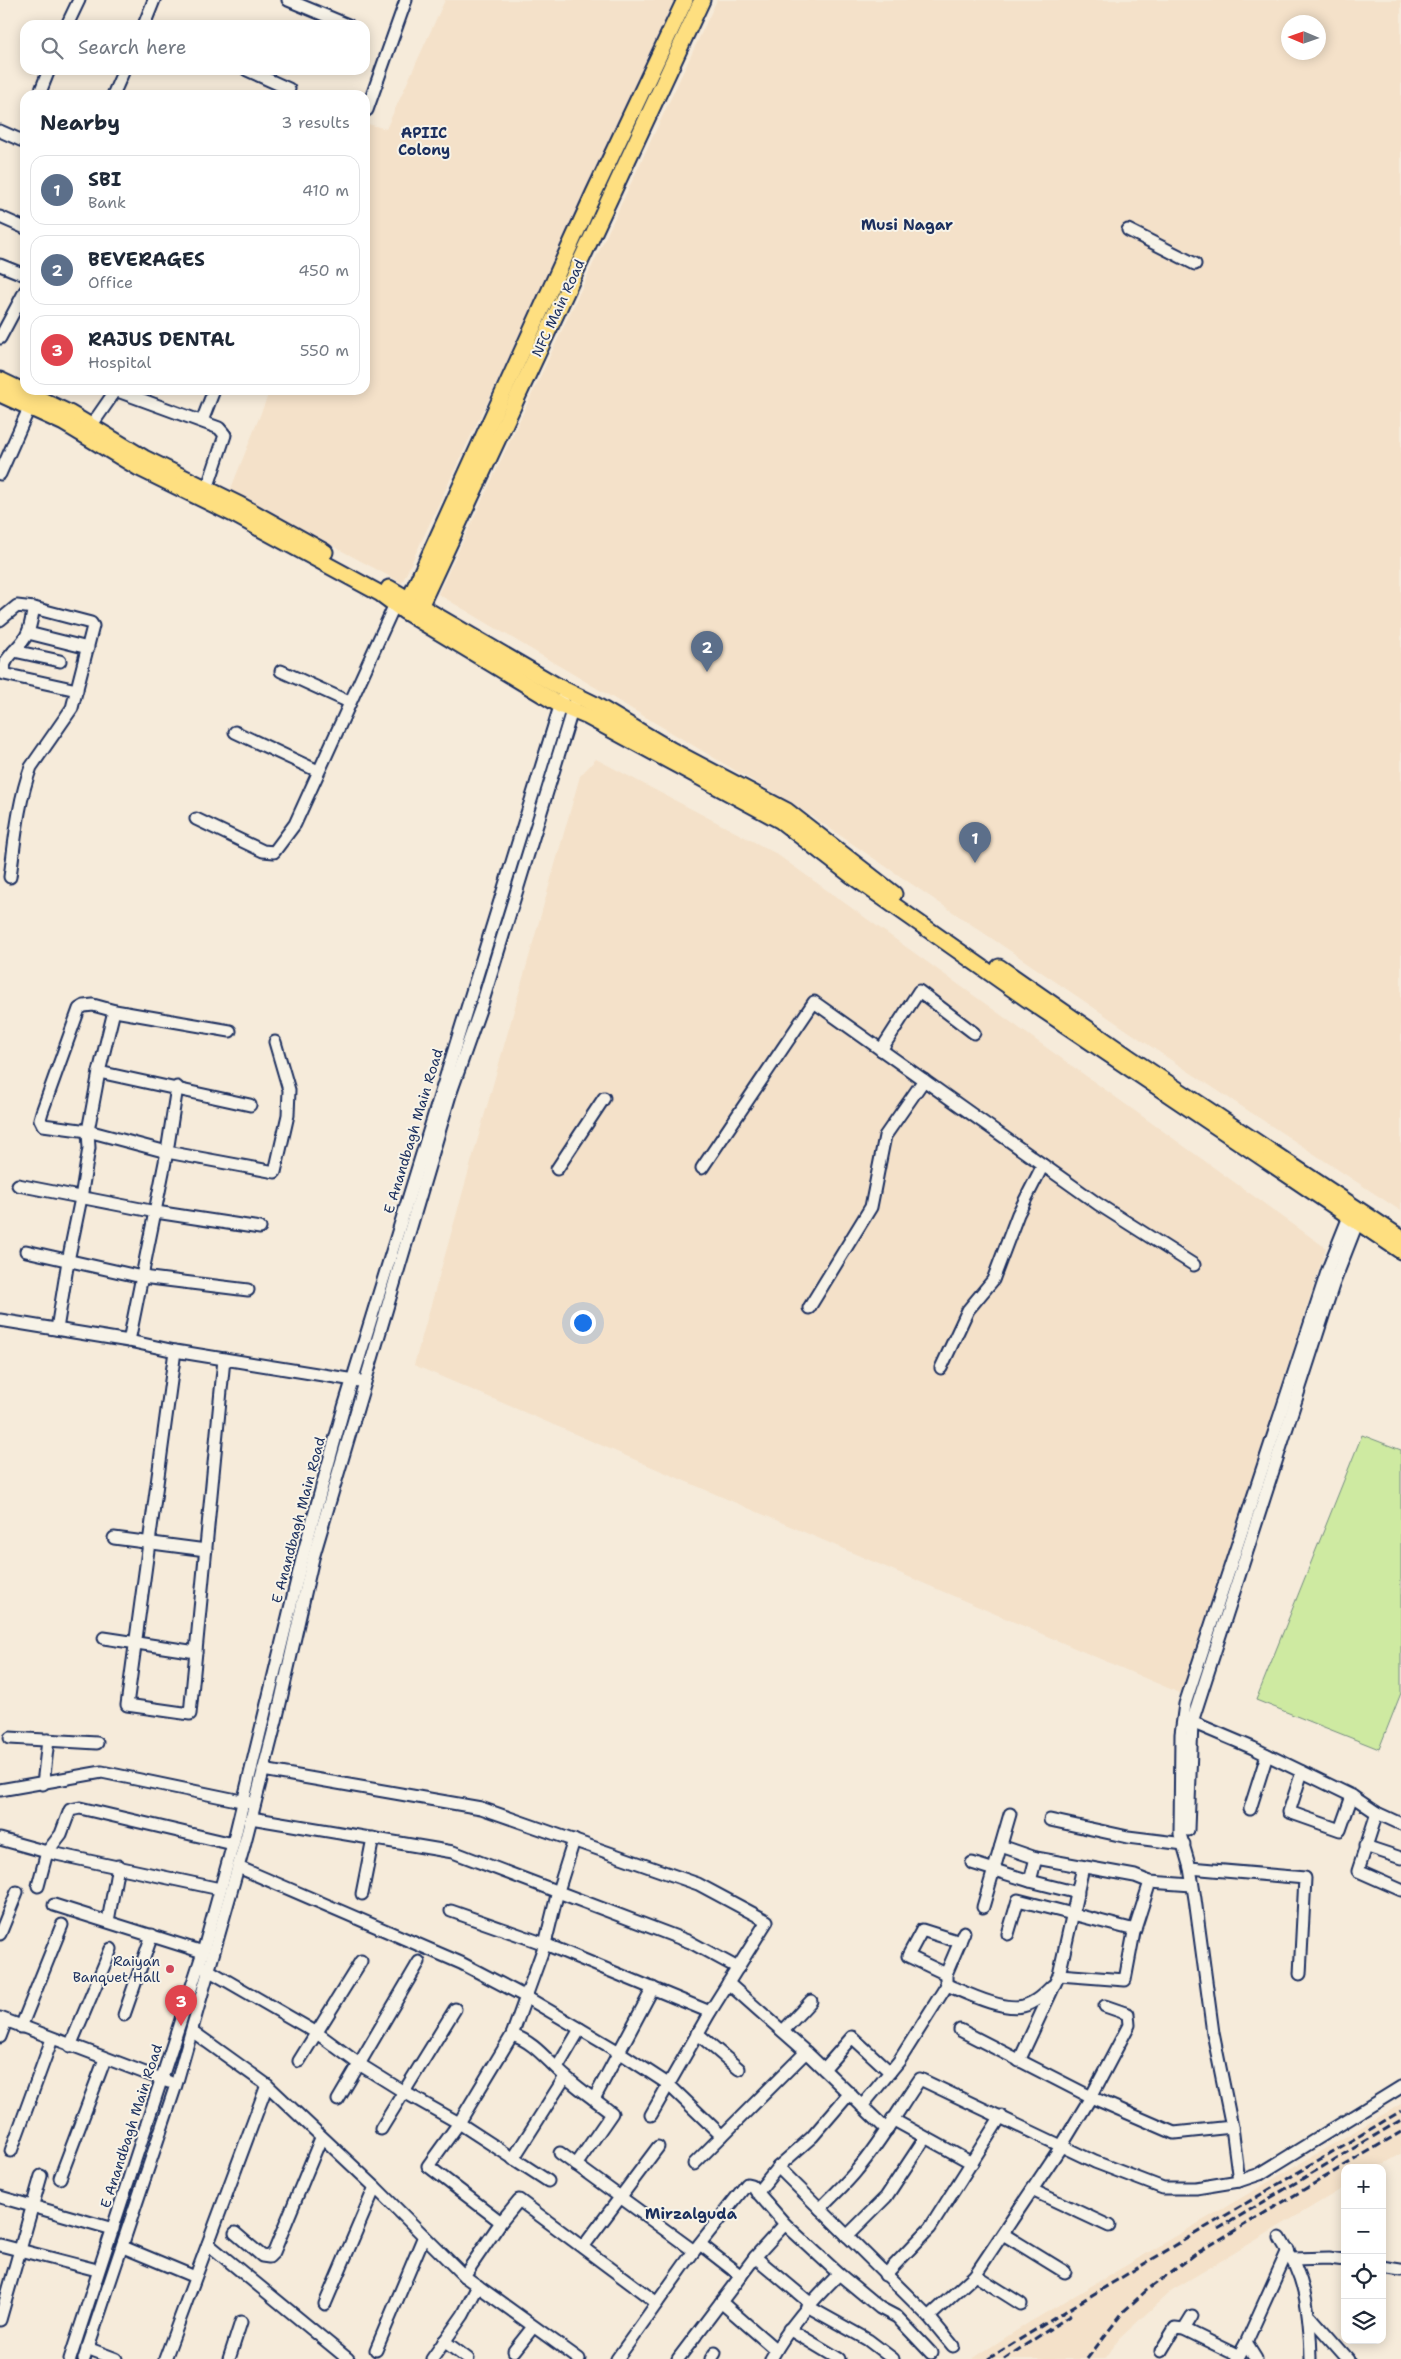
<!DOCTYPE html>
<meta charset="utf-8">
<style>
:root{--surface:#fff;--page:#f2f2f3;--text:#1f2937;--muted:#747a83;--line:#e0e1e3;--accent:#111827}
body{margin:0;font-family:"Shantell Sans",sans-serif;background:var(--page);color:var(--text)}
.controls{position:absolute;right:15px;bottom:15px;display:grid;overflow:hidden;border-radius:10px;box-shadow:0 2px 12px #0003}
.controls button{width:45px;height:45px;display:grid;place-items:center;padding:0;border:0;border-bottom:1px solid var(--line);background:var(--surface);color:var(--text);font:25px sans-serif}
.compass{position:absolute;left:1281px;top:15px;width:45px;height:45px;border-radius:50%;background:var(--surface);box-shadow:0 2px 12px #0003;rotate:272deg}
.you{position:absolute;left:582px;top:1322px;width:18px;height:18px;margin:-12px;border:4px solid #fff;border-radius:50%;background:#1a73e8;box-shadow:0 0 0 8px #1a73e833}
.badge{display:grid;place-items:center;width:32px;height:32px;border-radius:50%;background:var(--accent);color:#fff;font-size:16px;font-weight:700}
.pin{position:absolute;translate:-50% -41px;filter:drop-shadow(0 1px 2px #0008)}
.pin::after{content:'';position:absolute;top:26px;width:18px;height:15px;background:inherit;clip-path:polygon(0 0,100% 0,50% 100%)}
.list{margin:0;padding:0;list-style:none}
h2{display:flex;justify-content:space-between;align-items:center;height:65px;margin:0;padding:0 20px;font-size:21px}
h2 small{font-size:16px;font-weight:400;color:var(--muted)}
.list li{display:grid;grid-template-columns:32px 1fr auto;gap:15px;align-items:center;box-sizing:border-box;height:70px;margin:0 10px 10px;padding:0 10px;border:1px solid var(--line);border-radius:15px}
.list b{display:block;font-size:19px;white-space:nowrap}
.list p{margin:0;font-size:16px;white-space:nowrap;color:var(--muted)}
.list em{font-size:16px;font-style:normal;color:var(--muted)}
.icon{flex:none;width:28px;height:28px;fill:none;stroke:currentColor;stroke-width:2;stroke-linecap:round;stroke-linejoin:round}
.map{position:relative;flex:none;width:1401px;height:2359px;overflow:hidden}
.search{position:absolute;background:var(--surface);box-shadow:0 2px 12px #0003;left:20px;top:20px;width:350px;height:55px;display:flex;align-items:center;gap:12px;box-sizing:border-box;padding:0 18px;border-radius:15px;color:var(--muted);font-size:19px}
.panel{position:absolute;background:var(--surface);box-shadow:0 2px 12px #0003;left:20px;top:90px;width:350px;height:305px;border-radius:15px}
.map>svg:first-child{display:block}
.built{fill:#f4e1c9;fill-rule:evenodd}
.green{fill:#ceeaa1;stroke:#748c80}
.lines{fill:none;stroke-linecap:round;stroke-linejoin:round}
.minor-casing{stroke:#1b2f5e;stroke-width:15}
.major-casing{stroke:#1b2f5e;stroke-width:19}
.minor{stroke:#f7f3e8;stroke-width:11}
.major{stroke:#fedf80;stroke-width:15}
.rail{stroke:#1b2f5e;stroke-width:3;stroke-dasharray:8 4;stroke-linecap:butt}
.poi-dot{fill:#d1495b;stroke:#f7f3e8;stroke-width:2}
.labels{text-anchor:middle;stroke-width:4;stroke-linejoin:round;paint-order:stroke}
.street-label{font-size:14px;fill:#1b2f5e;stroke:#f7f3e8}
.poi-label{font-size:14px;fill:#1b2f5e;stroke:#f7f3e8;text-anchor:end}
.neighbourhood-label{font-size:15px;font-weight:bold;fill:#1b2f5e;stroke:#f7f3e8}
</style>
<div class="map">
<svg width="1401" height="2359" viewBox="0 0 1401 2359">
<rect width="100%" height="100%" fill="#f6ebda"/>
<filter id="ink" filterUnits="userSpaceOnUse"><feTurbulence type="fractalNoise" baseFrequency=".02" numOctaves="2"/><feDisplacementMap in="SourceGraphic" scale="10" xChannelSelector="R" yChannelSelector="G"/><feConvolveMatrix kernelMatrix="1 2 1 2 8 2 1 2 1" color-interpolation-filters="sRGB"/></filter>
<g filter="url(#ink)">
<g class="built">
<path d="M445 0H677L534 307 463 452 402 583 230 491 270 390H365V123L386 129Z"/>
<path d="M717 0H1401V1211L1168 1058 807 813 438 594ZM1288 22H1318V52H1288Z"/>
<path d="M596 759 775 853 1326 1248 1182 1694 414 1365 580 776Z"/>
<path d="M1401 2104V2154L1377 2168H1345V2187L1172 2290 1119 2339 1105 2359H972L1030 2322Z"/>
</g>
<path class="green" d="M1362 1435 1401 1450V1693L1379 1749 1256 1700Z"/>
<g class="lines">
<defs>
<g id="minor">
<path d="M288 0 348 25"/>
<path d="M67 25 79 0"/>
<path d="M144 25 154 0"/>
<path d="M247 70 289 89"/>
<path d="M39 95 49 70"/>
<path d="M113 95 124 70"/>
<path d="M367 110 406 0"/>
<path d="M0 131 25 142"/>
<path d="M0 217 25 228"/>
<path d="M1128 230 1195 264"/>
<path d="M0 265 25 275"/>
<path d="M0 338 25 291"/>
<path d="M115 390 219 428 225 435 207 489"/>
<path d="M202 421 214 390"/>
<path d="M91 426 116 390"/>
<path d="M0 474 30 406"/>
<path d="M34 608C32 615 31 625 28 632 23 647 0 658 4 674L77 690"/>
<path d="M0 620 17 606 34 608 91 623 93 626 72 708 31 767C18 802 15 840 10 877"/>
<path d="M28 633 88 648"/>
<path d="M14 651 60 661"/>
<path d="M281 671 349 702"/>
<path d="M235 732 318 771"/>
<path d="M196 819 263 851 274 852 295 824 395 604"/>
<path d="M230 1031 115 1011 93 1005 84 1006 79 1009 42 1112 40 1119 43 1125 88 1131 167 1152 275 1172 288 1115 289 1090 275 1042"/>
<path d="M881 1050 919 991 974 1033"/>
<path d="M99 1072 250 1105"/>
<path d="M702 1168 814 1002 1098 1204 1194 1265"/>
<path d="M557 1169 604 1098"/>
<path d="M18 1185 156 1212 260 1228"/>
<path d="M26 1251 142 1277 248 1290"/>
<path d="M809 1308 871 1207 885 1136 924 1080"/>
<path d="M0 1320 129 1341 175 1351 360 1381"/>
<path d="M57 1329 68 1261 81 1198 89 1148 88 1131 99 1072 114 1011"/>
<path d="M129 1341 167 1152 177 1087"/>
<path d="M175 1351 127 1705 190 1714 224 1359"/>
<path d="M941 1368 968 1310 993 1280 1018 1214 1043 1165"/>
<path d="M114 1538 206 1550"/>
<path d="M104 1638 196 1652"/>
<path d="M1187 1720 1253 1748 1352 1796 1377 1813 1401 1824"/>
<path d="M10 1738 97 1743"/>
<path d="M263 1770 481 1808 698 1884 767 1921 710 2012 651 2115"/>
<path d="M1302 1772 1289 1812 1340 1830 1352 1796"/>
<path d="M43 1784 48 1740"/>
<path d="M0 1790 102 1772 251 1803"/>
<path d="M1250 1809 1267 1755"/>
<path d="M1377 1813 1358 1871 1401 1890"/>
<path d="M251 1818 453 1852 690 1942 738 1968"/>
<path d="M1050 1820 1128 1837 1184 1844"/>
<path d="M1188 1830 1192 1722 1333 1285 1360 1216"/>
<path d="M0 1839 47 1852 220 1889"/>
<path d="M1001 1846 1036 1858"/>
<path d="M1365 1846 1401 1858"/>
<path d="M972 1863 1030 1881 1036 1858 1135 1876 1150 1882 1192 1885"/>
<path d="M238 1867 461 1963 526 1997 619 2052 668 2084 722 2136"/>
<path d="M1190 1868 1305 1878 1300 1974"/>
<path d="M1030 1881 1078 1893"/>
<path d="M38 1886 47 1852 61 1834 70 1810 80 1808 233 1844"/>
<path d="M362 1894 373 1838"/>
<path d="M54 1905 203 1952"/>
<path d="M983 1907 1010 1814"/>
<path d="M451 1911 545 1944 710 2012"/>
<path d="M108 1921 118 1866"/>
<path d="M0 1934 17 1892"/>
<path d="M1008 1934 1018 1900 1135 1930"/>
<path d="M203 1967 317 2033 359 2064 404 2092 459 2123 548 2181"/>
<path d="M946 1974 908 1956 922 1930 960 1942"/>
<path d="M1059 1975 1125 1980 1134 1932 1150 1882"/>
<path d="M946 1981V1974L964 1932"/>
<path d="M728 1983 806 2052 887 2130"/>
<path d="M124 2015 152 1935"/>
<path d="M0 2018 169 2082"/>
<path d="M21 2027 62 1925"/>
<path d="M960 2030 1091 2097 1174 2133 1232 2127"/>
<path d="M192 2031 267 2085 375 2187 464 2276 579 2359"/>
<path d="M783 2031 811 2001"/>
<path d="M697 2033 739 2069"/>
<path d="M512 2035C535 2042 548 2062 566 2077 580 2090 597 2101 612 2113L576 2165"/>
<path d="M0 2037 6 2021"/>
<path d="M70 2046 111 1949"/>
<path d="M299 2061 361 1961"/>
<path d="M1019 2061 1059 1975 1083 1867"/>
<path d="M557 2068 580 2029"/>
<path d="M824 2069 852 2037 890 2072"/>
<path d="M594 2099 653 1988"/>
<path d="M338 2100 419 1962"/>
<path d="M862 2106 899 2061 947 1985C966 1993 1003 2011 1023 2006 1035 2003 1044 1994 1052 1986"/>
<path d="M892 2119 972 2163"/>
<path d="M381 2129 455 2009"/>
<path d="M11 2151 52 2039"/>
<path d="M560 2153 694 2251"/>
<path d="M513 2159 565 2077"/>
<path d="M694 2164 806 2052"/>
<path d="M778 2167 929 2317 953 2346"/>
<path d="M60 2178 105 2059"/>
<path d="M1239 2181 1232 2127 1213 2033 1195 1899 1190 1868 1180 1834 1181 1734 1185 1704 1328 1269 1352 1209"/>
<path d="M1032 2190 1109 2226"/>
<path d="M757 2193 778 2167 812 2137 850 2093"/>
<path d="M0 2197 113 2229"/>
<path d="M820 2209C832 2196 846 2184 857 2170 881 2142 899 2109 920 2079L1095 2162 1163 2188H1196L1239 2181 1260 2174 1401 2087"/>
<path d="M501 2222 428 2166 459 2123 512 2035 545 1944 558 1891 574 1840"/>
<path d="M235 2233 262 2256 269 2257 274 2252 321 2138"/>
<path d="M1003 2234 1065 2272"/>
<path d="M847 2236 886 2197 925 2138"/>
<path d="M1280 2238C1306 2279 1310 2311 1311 2359"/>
<path d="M208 2244 348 2359"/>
<path d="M700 2244 741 2276"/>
<path d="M0 2245 97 2270"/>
<path d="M123 2247 195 2277"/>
<path d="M583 2247 658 2147"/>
<path d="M755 2257 810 2303"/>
<path d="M1293 2259 1329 2258 1345 2260"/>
<path d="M1382 2267 1401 2270"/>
<path d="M885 2275 930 2228 1001 2116"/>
<path d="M975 2275 1021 2304"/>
<path d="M464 2276 501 2222 519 2200 657 2303"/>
<path d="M721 2302 776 2350"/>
<path d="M325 2304 375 2187"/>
<path d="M807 2306 868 2340 893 2359"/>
<path d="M1310 2316 1348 2359"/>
<path d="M929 2317 975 2275 1062 2145 1091 2097 1129 2025 1128 2014 1105 2006"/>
<path d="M0 2320 41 2176"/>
<path d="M789 2329 839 2359"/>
<path d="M1184 2329 1192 2316"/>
<path d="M444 2341 468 2359"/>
<path d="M1246 2343 1256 2359"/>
<path d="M87 2348 116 2359"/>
<path d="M376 2350 424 2236"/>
<path d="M514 2351 533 2327"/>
<path d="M1161 2351 1175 2328 1184 2329 1239 2356"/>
<path d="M70 2359 203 1952 233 1844 303 1555 344 1407 565 690"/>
<path d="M84 2359 176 2085 244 1846 276 1721 313 1558 450 1095 483 1001 574 704"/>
<path d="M165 2359 267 2085"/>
<path d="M229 2359 241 2322"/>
<path d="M432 2359 463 2315 478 2286"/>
<path d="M617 2359 694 2251 747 2184 751 2185 785 2224 839 2274 880 2308 897 2317 931 2353"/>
<path d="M678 2359 755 2257 785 2224"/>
<path d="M711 2359 715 2353"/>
<path d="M771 2359C789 2326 812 2301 839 2274"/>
<path d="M1237 2359 1246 2343 1288 2250"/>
</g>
<g id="major">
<path d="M0 380 69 413 144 458 240 505 325 552"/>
<path d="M0 394 64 423 139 468 235 515 381 594 404 611 560 705 586 716 781 821 855 878 1027 999 1401 1251"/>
<path d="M389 588 559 687 592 703 671 750 787 811 894 894"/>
<path d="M405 609 594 193 685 0"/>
<path d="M416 615 702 0"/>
<path d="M999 967 1130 1058 1401 1238"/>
</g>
</defs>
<use href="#minor" class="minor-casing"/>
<use href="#major" class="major-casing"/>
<use href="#minor" class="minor"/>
<use href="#major" class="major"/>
<g class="rail">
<path d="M1218 2229 1401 2120"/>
<path d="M988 2359 1087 2298 1401 2111"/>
<path d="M1004 2359 1071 2315"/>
<path d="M1087 2359 1123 2312 1147 2290 1197 2253 1401 2132"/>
</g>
</g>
</g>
<circle class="poi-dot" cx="170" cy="1969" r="5"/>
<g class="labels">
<g class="street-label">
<text transform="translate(558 308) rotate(-65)" y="5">NFC Main Road</text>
<text transform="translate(413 1131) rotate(-73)" y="5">E Anandbagh Main Road</text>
<text transform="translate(298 1520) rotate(-75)" y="5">E Anandbagh Main Road</text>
<text transform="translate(131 2126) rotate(-72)" y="5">E Anandbagh Main Road</text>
</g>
<g class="poi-label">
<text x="160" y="1966">Raiyan<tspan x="160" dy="16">Banquet Hall</tspan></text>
</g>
<g class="neighbourhood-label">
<text x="424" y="138">APIIC<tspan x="424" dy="17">Colony</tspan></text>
<text x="907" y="230">Musi Nagar</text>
<text x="691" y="2219">Mirzalguda</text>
</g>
</g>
</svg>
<div class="controls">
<button>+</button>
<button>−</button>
<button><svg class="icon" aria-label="locate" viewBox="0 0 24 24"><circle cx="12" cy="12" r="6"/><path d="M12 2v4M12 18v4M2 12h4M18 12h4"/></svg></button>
<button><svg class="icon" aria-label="layers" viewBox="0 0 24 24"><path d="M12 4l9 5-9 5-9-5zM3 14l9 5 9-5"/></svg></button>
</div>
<svg class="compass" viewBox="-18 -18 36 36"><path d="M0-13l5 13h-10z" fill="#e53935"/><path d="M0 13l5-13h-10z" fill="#747a83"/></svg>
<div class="you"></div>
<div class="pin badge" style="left:975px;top:863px;background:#5c6f8a">1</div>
<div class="pin badge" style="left:707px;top:672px;background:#5c6f8a">2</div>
<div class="pin badge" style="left:181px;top:2026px;background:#e0444e">3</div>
<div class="search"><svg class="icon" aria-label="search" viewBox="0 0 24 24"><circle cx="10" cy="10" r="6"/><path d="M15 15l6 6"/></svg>Search here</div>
<section class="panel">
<h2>Nearby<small>3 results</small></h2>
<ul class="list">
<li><span class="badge" style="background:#5c6f8a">1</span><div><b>SBI</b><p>Bank</p></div><em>410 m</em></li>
<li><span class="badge" style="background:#5c6f8a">2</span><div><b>BEVERAGES</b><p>Office</p></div><em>450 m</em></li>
<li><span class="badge" style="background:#e0444e">3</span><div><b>RAJUS DENTAL</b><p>Hospital</p></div><em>550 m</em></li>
</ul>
</section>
</div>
